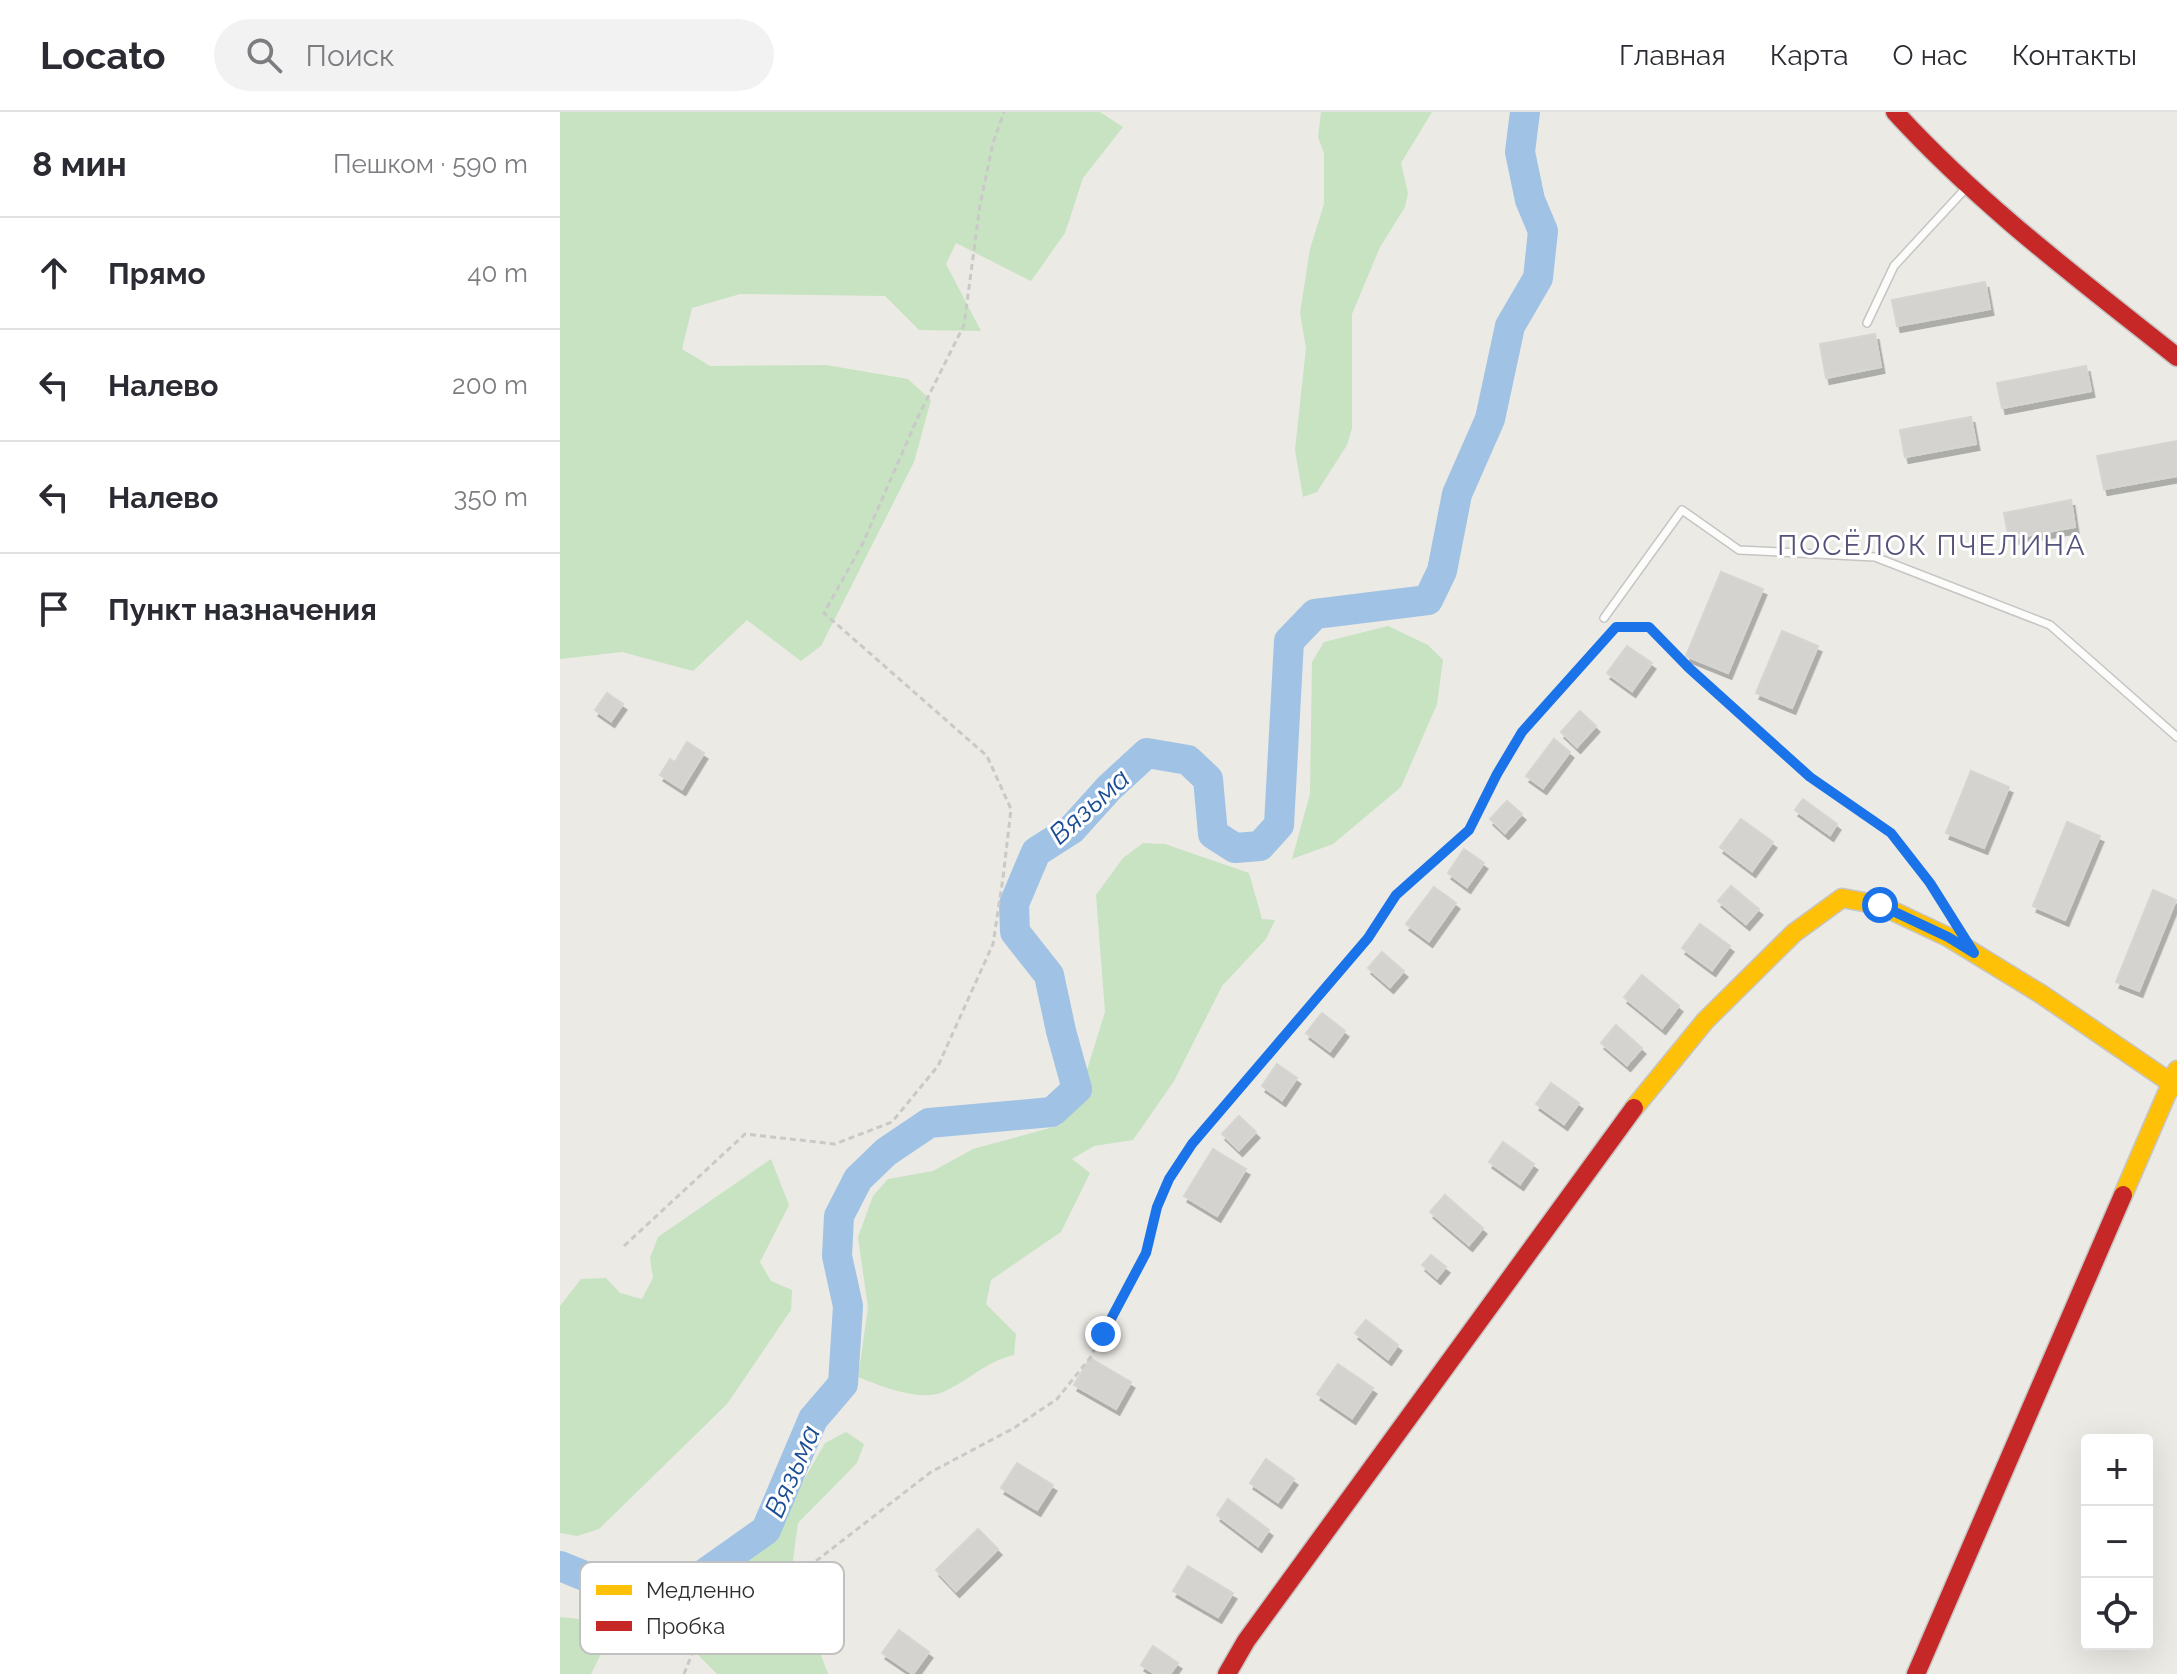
<!DOCTYPE html>
<html lang="ru">
<meta charset="utf-8">
<style>
:root{--surface:#fff;--page:#f2f2f3;--text:#2b2b33;--muted:#7c7c81;--line:#e1e1e2}
body{margin:0;font-family:Raleway,sans-serif;background:var(--page);color:var(--text)}
.controls{position:absolute;right:24px;bottom:24px;display:grid;overflow:hidden;border-radius:8px;box-shadow:0 8px 32px #0002}
.controls button{width:72px;height:72px;display:grid;place-items:center;padding:0;border:0;border-bottom:2px solid var(--line);background:var(--surface);color:var(--text);font:40px sans-serif}
.stop{position:absolute;width:24px;height:24px;margin:-18px;border:6px solid #1a73e8;border-radius:50%;background:#fff}
.stop.end{background:#1a73e8;border-color:#fff;box-shadow:0 2px 8px #0008}
.list{margin:0;padding:0;list-style:none}
h2{display:flex;justify-content:space-between;align-items:center;height:104px;margin:0;padding:0 32px;font-size:34px}
h2 small{font-size:26px;font-weight:400;color:var(--muted)}
.list li{display:grid;grid-template-columns:52px 1fr auto;gap:24px;align-items:center;box-sizing:border-box;height:112px;padding:0 32px;border-top:2px solid var(--line)}
.list b{display:block;font-size:30px;white-space:nowrap}
.list em{font-size:26px;font-style:normal;color:var(--muted)}
.icon{flex:none;width:44px;height:44px;fill:none;stroke:currentColor;stroke-width:2;stroke-linecap:round;stroke-linejoin:round}
.map{position:relative;flex:none;width:1617px;height:1562px;overflow:hidden}
header{display:flex;align-items:center;gap:48px;box-sizing:border-box;height:112px;padding:0 40px;background:var(--surface);border-bottom:2px solid var(--line)}
header strong{font-size:38px}
nav{display:flex;gap:44px;margin-inline-start:auto;font-size:28px}
.search{width:560px;height:72px;background:var(--page);display:flex;align-items:center;gap:20px;box-sizing:border-box;padding:0 28px;border-radius:44px;color:var(--muted);font-size:30px}
main{display:flex}
aside{flex:1;background:var(--surface)}
.map>svg:first-child{display:block}
.green{fill:#c7e3c1}
.lines{fill:none;stroke-linecap:round;stroke-linejoin:round}
.river{stroke:#a0c2e4;stroke-width:30}
.building{fill:#d4d3cf;stroke:#d6d5d1;stroke-width:2;filter:url(#shadow)}
.lane-casing{stroke:#c6c5c4;stroke-width:10}
.slow-casing{stroke:#c6c5c4;stroke-width:21}
.jam-casing{stroke:#c6c5c4;stroke-width:21}
.path{stroke:#c9c9c8;stroke-width:3;stroke-dasharray:6 4;stroke-linecap:butt}
.lane{stroke:#fcfcfb;stroke-width:7}
.slow{stroke:#ffc107;stroke-width:18}
.jam{stroke:#c62828;stroke-width:18}
.route{stroke:#1a73e8;stroke-width:10}
.labels{text-anchor:middle;stroke-width:6;stroke-linejoin:round;paint-order:stroke}
.neighbourhood-label{font-size:28px;letter-spacing:2px;fill:#54527b;stroke:#fff}
.water-label{font-size:28px;font-style:italic;fill:#1b4d95;stroke:#fff}
.key{fill:#fff;stroke:#c0c0c0;stroke-width:2}
.key-label{font-size:22px;fill:#2e2e2e}
</style>
<header>
<strong>Locato</strong>
<div class="search"><svg class="icon" aria-label="search" viewBox="0 0 24 24"><circle cx="10" cy="10" r="6"/><path d="M15 15l6 6"/></svg>Поиск</div>
<nav><a>Главная</a><a>Карта</a><a>О нас</a><a>Контакты</a></nav>
</header>
<main>
<aside>
<h2>8 мин<small>Пешком · 590 m</small></h2>
<ul class="list">
<li><svg class="icon" aria-label="ahead" viewBox="0 0 24 24"><path d="M12 20V5M6 11l6-6 6 6"/></svg><div><b>Прямо</b></div><em>40 m</em></li>
<li><svg class="icon" aria-label="left" viewBox="0 0 24 24"><path d="M17 20v-9H6M10 6l-5 5 5 5"/></svg><div><b>Налево</b></div><em>200 m</em></li>
<li><svg class="icon" aria-label="left" viewBox="0 0 24 24"><path d="M17 20v-9H6M10 6l-5 5 5 5"/></svg><div><b>Налево</b></div><em>350 m</em></li>
<li><svg class="icon" aria-label="arrive" viewBox="0 0 24 24"><path d="M6 21V4h12l-3 4 3 4H6"/></svg><div><b>Пункт назначения</b></div></li>
</ul>
</aside>
<div class="map">
<svg width="1617" height="1562" viewBox="0 0 1617 1562">
<defs>
<filter id="shadow"><feDropShadow dx="3.5" dy="6" stdDeviation="0" flood-color="#0004"/></filter>
</defs>
<rect width="100%" height="100%" fill="#ebeae5"/>
<g class="green">
<path d="M0 0H540L563 15 523 66 505 121 471 169 396 131 386 152 421 219 359 218 325 184 180 182 132 196 122 237 150 254 266 253 348 267 371 288 354 350 261 534 241 549 187 508 133 559 62 540 0 547Z"/>
<path d="M761 0H872L841 51 848 81 845 95 820 135 792 202V316L787 333 757 380 743 385 735 338 746 236 740 201 750 137 764 92V41L758 25Z"/>
<path d="M828 514 868 533 883 548 877 592 841 675 773 732 732 747 750 682 752 550 764 530Z"/>
<path d="M583 731 605 732 689 761 702 807 715 808 706 827 662 874 614 969 573 1028 534 1034 512 1047 530 1061 501 1120 431 1168 426 1192 456 1222 454 1243C424 1250 409 1269 383 1280 360 1290 320 1274 298 1265L308 1196 298 1125 313 1084 328 1067 373 1059 413 1037 501 1013 522 974 545 900 536 783 563 746Z"/>
<path d="M211 1047 229 1093 200 1150 211 1169 232 1178 231 1198 167 1292 39 1417 17 1424 0 1421V1194L21 1167 46 1166 60 1181 82 1187 93 1166 90 1146 98 1125Z"/>
<path d="M286 1320 304 1332 297 1351 238 1411 232 1455 266 1479 274 1498 261 1543 268 1562H157L117 1522 41 1542 31 1562H0V1505L29 1508 138 1487 209 1429 265 1331Z"/>
</g>
<g class="lines">
<path class="river" d="M0 1454 42 1471 87 1483 141 1464 206 1418 253 1307 283 1272 288 1194 277 1144 279 1104 298 1067 326 1040 369 1011 492 1000 517 977 501 919 489 863 455 820 454 792 476 740 512 717 549 676 587 641 628 648 648 667 653 722 675 736 700 734 719 713 729 529 755 502 868 488 882 459 897 382 930 307 950 214 978 166 983 119 970 88 960 40 965 0"/>
</g>
<g class="building">
<path d="M1425 170 1430 197 1337 214 1332 188Z"/>
<path d="M1315 222 1321 255 1266 266 1260 232Z"/>
<path d="M1526 254 1531 279 1442 296 1437 271Z"/>
<path d="M1411 305 1416 332 1345 345 1340 318Z"/>
<path d="M1617 329V364L1544 377 1537 344Z"/>
<path d="M1511 388 1515 415 1449 427 1444 401Z"/>
<path d="M1161 460 1203 477 1168 561 1126 544Z"/>
<path d="M1222 519 1258 534 1232 596 1196 581Z"/>
<path d="M1067 534 1092 551 1072 579 1047 561Z"/>
<path d="M47 581 63 592 51 609 35 598Z"/>
<path d="M1020 599 1036 614 1017 635 1001 620Z"/>
<path d="M994 627 1010 640 983 676 966 664Z"/>
<path d="M127 630 144 641 122 677 100 663 110 647 115 650Z"/>
<path d="M1411 659 1449 675 1424 736 1386 721Z"/>
<path d="M1243 687 1277 712 1270 723 1235 698Z"/>
<path d="M947 689 962 702 945 721 930 707Z"/>
<path d="M1181 707 1213 730 1192 759 1160 735Z"/>
<path d="M1507 710 1540 724 1505 808 1473 794Z"/>
<path d="M904 737 924 751 907 775 888 761Z"/>
<path d="M1171 774 1199 797 1186 812 1158 789Z"/>
<path d="M874 775 896 791 869 829 846 812Z"/>
<path d="M1593 778 1616 788 1579 879 1556 870Z"/>
<path d="M1140 812 1170 834 1152 858 1122 836Z"/>
<path d="M822 840 844 859 830 875 808 856Z"/>
<path d="M1082 863 1119 894 1102 916 1064 885Z"/>
<path d="M762 901 785 919 770 939 746 921Z"/>
<path d="M1056 913 1082 936 1067 953 1041 931Z"/>
<path d="M717 952 737 966 722 988 702 974Z"/>
<path d="M991 971 1019 991 1004 1012 976 992Z"/>
<path d="M679 1004 696 1020 679 1038 662 1022Z"/>
<path d="M943 1030 974 1052 960 1072 929 1050Z"/>
<path d="M653 1037 686 1057 657 1104 624 1084Z"/>
<path d="M885 1083 923 1116 909 1133 870 1100Z"/>
<path d="M871 1143 886 1155 877 1166 862 1153Z"/>
<path d="M806 1208 838 1233 828 1247 795 1221Z"/>
<path d="M530 1246 571 1270 556 1297 514 1273Z"/>
<path d="M778 1252 813 1276 792 1306 757 1282Z"/>
<path d="M706 1347 734 1367 718 1390 690 1371Z"/>
<path d="M457 1351 493 1373 477 1398 441 1376Z"/>
<path d="M668 1387 709 1418 698 1434 657 1403Z"/>
<path d="M418 1417 438 1437 396 1479 376 1458Z"/>
<path d="M628 1454 673 1481 658 1505 613 1479Z"/>
<path d="M339 1518 369 1540 353 1562 322 1541Z"/>
<path d="M593 1534 618 1551 610 1562H595L581 1553Z"/>
</g>
<g class="lines">
<defs>
<g id="lane">
<path d="M1307 211 1334 154 1407 75"/>
<path d="M1044 506 1122 398 1179 438 1315 445 1490 513 1617 625"/>
</g>
<g id="slow">
<path d="M1074 996 1145 909 1234 821 1282 786 1320 793 1388 825 1481 882 1617 975"/>
<path d="M1563 1083 1617 958"/>
</g>
<g id="jam">
<path d="M1335 0C1420 93 1519 167 1617 245"/>
<path d="M667 1562 686 1529 1074 996"/>
<path d="M1356 1562 1563 1083"/>
</g>
</defs>
<use href="#lane" class="lane-casing"/>
<use href="#slow" class="slow-casing"/>
<use href="#jam" class="jam-casing"/>
<g class="path">
<path d="M64 1134 185 1022 275 1032 332 1010 378 954 433 832 443 766 451 697 427 644 264 501 303 431 357 307 404 213 420 93 433 31 444 0"/>
<path d="M256 1449 371 1360 454 1316 497 1287 530 1246 586 1141 597 1095 609 1067 632 1032 808 826 836 783 909 718 937 662 962 620 1056 515H1089L1129 556 1250 665 1331 721 1370 771 1392 806"/>
<path d="M124 1562 142 1517"/>
</g>
<use href="#lane" class="lane"/>
<use href="#slow" class="slow"/>
<use href="#jam" class="jam"/>
</g>
<g class="lines">
<path class="route" d="M543 1222 586 1141 597 1095 609 1067 632 1032 808 826 836 783 909 718 937 662 962 620 1056 515H1089L1129 556 1250 665 1331 721 1370 771 1414 841 1388 825 1320 793"/>
</g>
<g class="labels">
<g class="neighbourhood-label">
<text x="1372" y="443">ПОСЁЛОК ПЧЕЛИНА</text>
</g>
<g class="water-label">
<text transform="translate(529 694) rotate(-42)" y="10">Вязьма</text>
<text transform="translate(232 1359) rotate(-66)" y="10">Вязьма</text>
</g>
</g>
<rect x="20" y="1450" width="264" height="92" rx="12" class="key"/>
<rect x="36" y="1473" width="36" height="10" fill="#ffc107"/>
<rect x="36" y="1509" width="36" height="10" fill="#c62828"/>
<g class="key-label">
<text x="86" y="1486">Медленно</text>
<text x="86" y="1522">Пробка</text>
</g>
</svg>
<div class="controls">
<button>+</button>
<button>−</button>
<button><svg class="icon" aria-label="locate" viewBox="0 0 24 24"><circle cx="12" cy="12" r="6"/><path d="M12 2v4M12 18v4M2 12h4M18 12h4"/></svg></button>
</div>
<div class="stop" style="left:1320px;top:793px"></div>
<div class="stop end" style="left:543px;top:1222px"></div>
</div>
</main>
